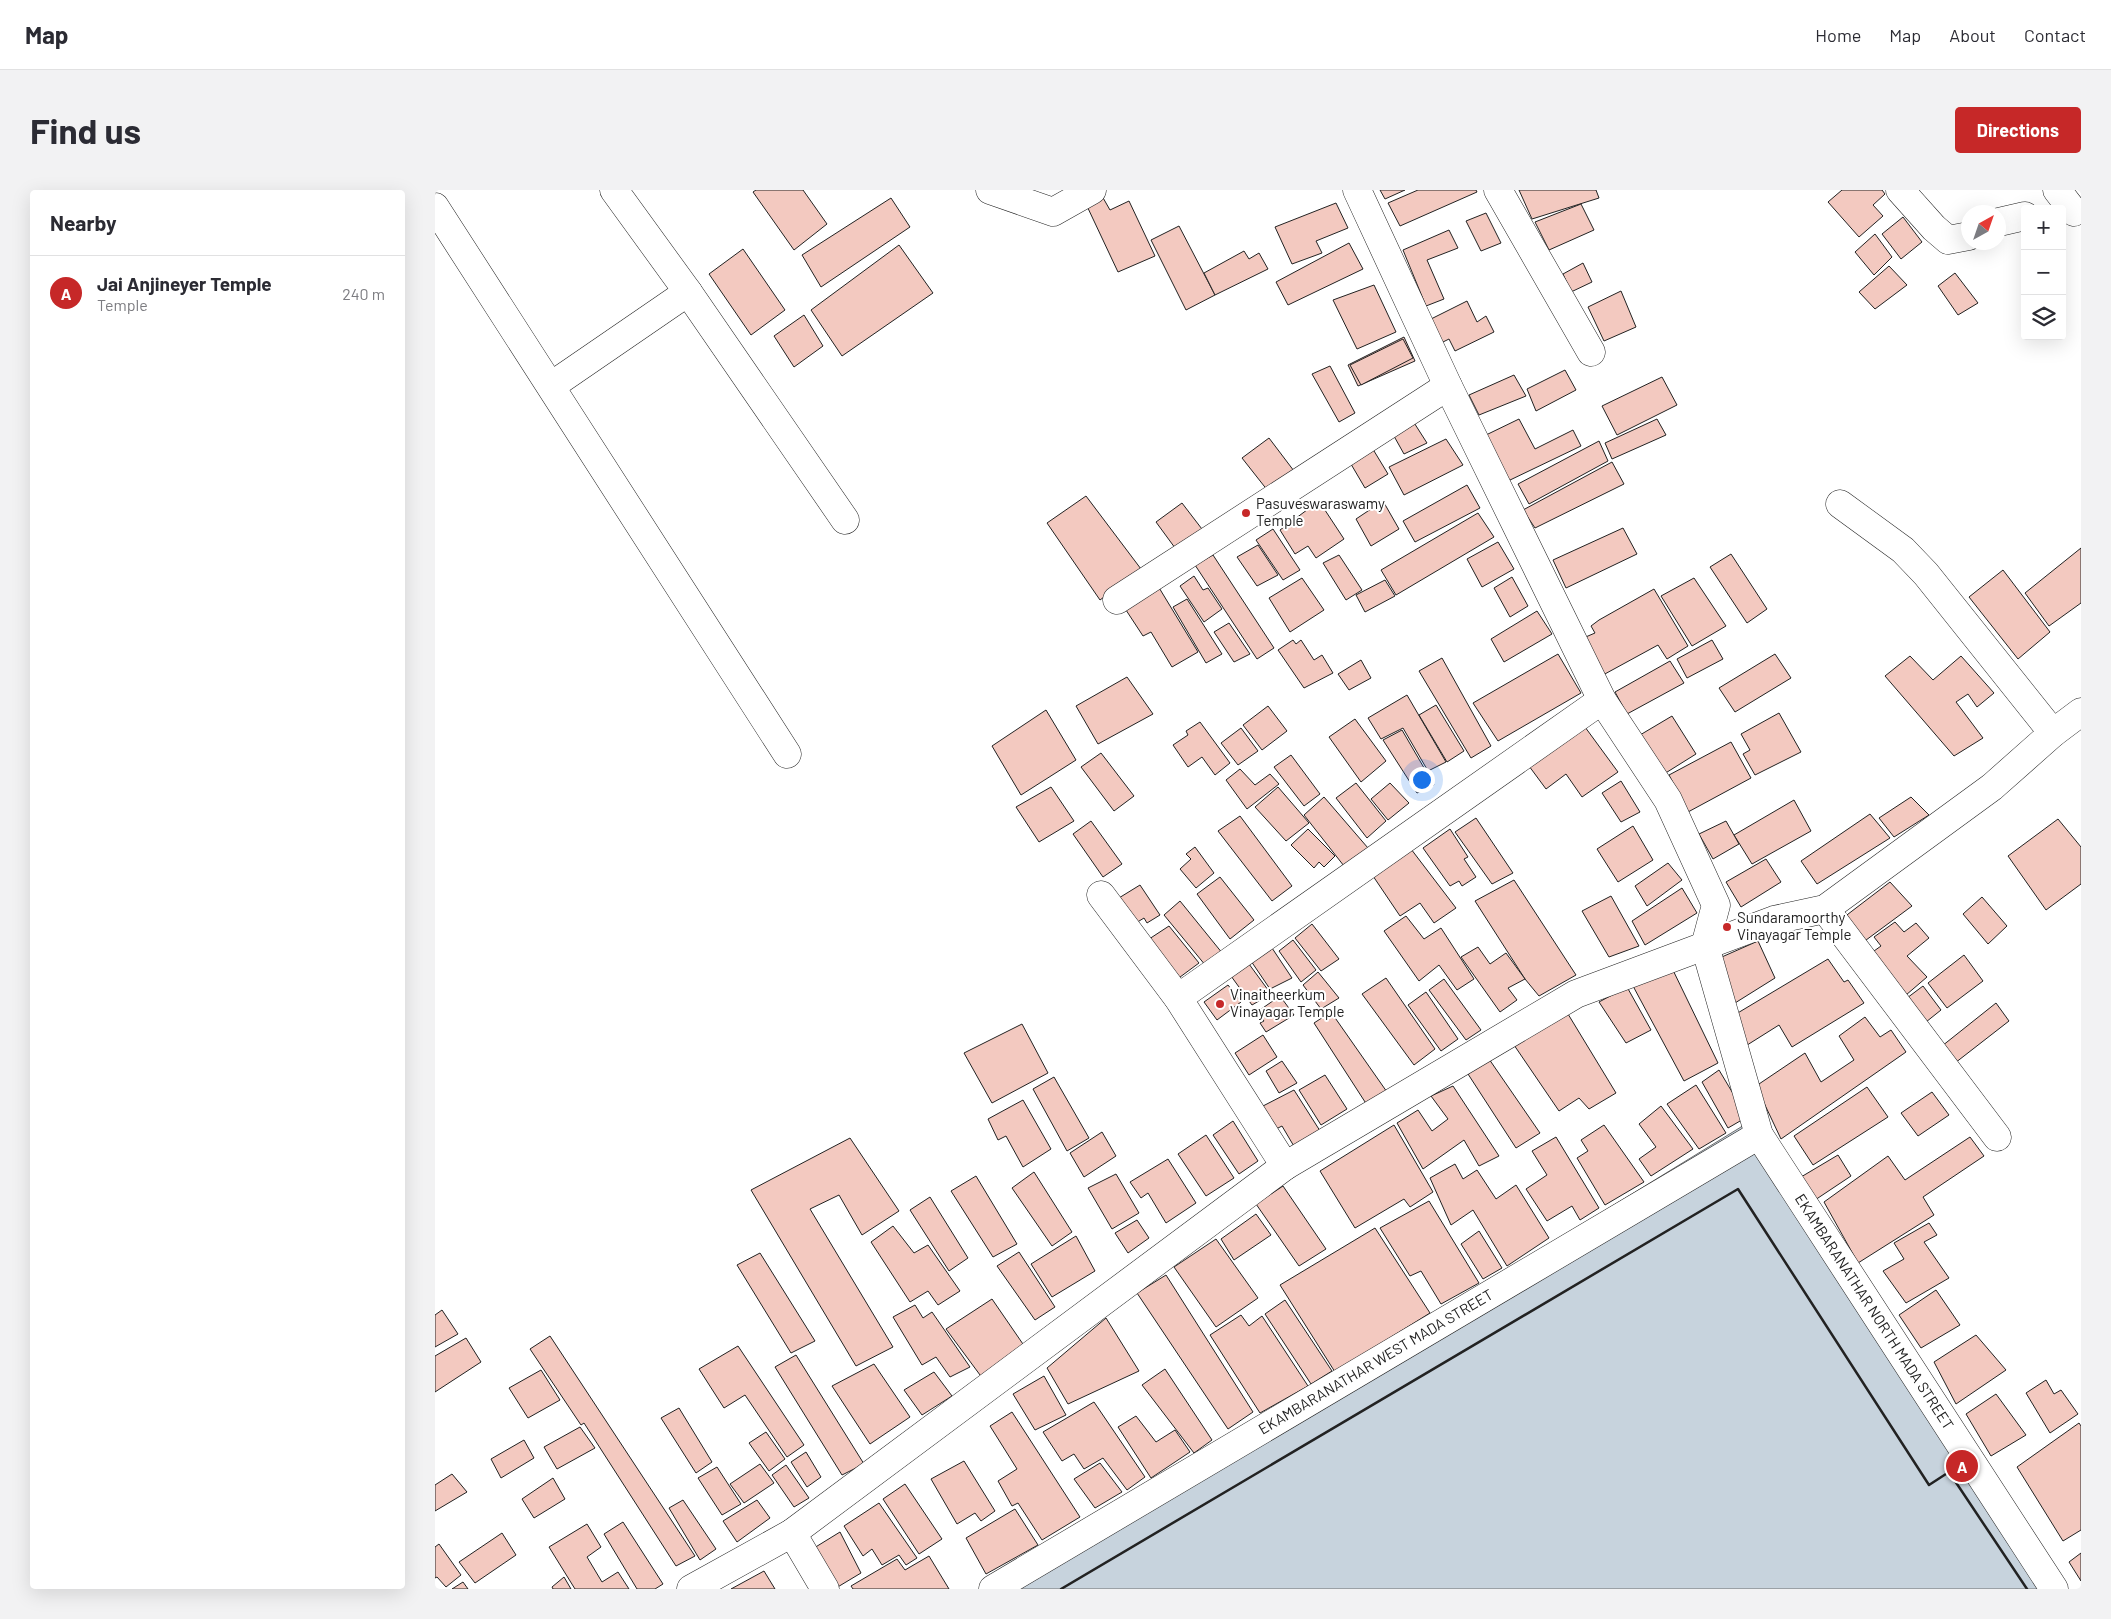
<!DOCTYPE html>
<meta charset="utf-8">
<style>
:root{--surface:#fff;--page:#f2f2f3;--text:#2b2b33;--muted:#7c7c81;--line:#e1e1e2;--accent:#c62828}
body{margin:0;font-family:Barlow,sans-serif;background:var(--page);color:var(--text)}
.controls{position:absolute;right:15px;top:15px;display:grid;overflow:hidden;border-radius:5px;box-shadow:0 5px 20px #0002}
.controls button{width:45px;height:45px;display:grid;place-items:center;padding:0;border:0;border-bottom:1px solid var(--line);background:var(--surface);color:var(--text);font:25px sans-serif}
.compass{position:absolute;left:1526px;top:15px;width:45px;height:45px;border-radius:50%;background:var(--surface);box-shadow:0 5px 20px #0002;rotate:40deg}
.you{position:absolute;left:986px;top:589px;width:18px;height:18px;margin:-12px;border:4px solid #fff;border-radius:50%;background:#1a73e8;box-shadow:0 0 0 8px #1a73e833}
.badge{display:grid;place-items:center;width:32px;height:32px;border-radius:50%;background:var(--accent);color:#fff;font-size:16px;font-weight:700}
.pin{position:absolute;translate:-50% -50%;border:2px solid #fff;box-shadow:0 1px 5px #0006}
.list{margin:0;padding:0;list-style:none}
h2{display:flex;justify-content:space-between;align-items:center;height:65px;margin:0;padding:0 20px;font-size:21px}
h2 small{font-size:16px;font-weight:400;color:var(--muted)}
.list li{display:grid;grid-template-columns:32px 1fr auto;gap:15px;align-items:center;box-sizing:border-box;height:75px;padding:0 20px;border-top:1px solid var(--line)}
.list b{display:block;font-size:19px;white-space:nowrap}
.list p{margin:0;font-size:16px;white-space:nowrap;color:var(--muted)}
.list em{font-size:16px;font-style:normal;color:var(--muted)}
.icon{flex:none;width:28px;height:28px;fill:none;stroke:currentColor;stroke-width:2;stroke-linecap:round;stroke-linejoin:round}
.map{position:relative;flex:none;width:1646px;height:1399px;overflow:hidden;border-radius:5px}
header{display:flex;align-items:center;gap:30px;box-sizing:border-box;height:70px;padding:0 25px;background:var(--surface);border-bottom:1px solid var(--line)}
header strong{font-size:24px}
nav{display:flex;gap:28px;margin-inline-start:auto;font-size:18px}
.intro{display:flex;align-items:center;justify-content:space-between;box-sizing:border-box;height:120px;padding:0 30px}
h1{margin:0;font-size:35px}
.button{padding:12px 22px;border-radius:5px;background:var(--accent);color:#fff;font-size:18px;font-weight:700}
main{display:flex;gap:30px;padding:0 30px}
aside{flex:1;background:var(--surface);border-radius:5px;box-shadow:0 5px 20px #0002}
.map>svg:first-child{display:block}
.water{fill:#c7d3dd;stroke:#6f6f6f}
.building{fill:#f3c9c0;stroke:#222}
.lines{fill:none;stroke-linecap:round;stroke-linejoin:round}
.minor-casing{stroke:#222;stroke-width:29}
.minor{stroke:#fff;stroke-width:28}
.wall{stroke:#222;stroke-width:2.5}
.poi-dot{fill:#c62828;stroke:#fff;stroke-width:2}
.labels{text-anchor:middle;stroke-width:4;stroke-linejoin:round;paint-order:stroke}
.poi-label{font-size:15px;fill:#222;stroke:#fff;text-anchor:start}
.street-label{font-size:15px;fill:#222;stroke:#fff}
</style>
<header>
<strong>Map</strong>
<nav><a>Home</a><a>Map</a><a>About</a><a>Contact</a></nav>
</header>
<div class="intro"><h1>Find us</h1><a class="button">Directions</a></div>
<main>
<aside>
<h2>Nearby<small></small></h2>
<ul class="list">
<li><span class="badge">A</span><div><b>Jai Anjineyer Temple</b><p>Temple</p></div><em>240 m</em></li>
</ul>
</aside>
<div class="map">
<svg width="1646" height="1399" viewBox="0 0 1646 1399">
<rect width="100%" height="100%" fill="#fff"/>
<path class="water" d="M1319 929 1610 1399H554Z"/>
<g class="building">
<path d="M321 0H368L392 34 359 60 318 2Z"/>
<path d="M945 0H970L950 9Z"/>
<path d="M983 0H1041L1042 2 965 36 953 13Z"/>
<path d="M1084 0H1161L1164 8 1097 29Z"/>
<path d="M1407 0H1447L1450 4 1438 15 1448 26 1424 47 1393 12Z"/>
<path d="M667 6 675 20 694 11 720 66 683 82 651 14Z"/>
<path d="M456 8 475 37 386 97 367 65Z"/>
<path d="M901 13 913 38 881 51 887 63 857 74 840 37Z"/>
<path d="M1146 14 1159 40 1114 60 1100 32Z"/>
<path d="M1051 23 1066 53 1046 61 1031 31Z"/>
<path d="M1468 27 1487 52 1466 69 1447 44Z"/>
<path d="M744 36 780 105 751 120 716 50Z"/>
<path d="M1014 40 1023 58 992 70 1009 109 991 116 968 60Z"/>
<path d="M1440 44 1457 67 1439 85 1420 62Z"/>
<path d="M914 53 928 79 853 115 841 92Z"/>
<path d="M464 55 498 103 407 166 376 120Z"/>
<path d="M308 59 350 120 316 145 274 84Z"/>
<path d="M809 61 814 69 824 63 833 79 780 105 769 83Z"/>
<path d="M1148 73 1157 92 1136 102 1128 84Z"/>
<path d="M1454 76 1472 95 1440 119 1424 102Z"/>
<path d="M1520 83 1543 113 1523 125 1503 96Z"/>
<path d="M939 95 961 142 922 159 898 110Z"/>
<path d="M1186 101 1201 137 1169 151 1153 117Z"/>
<path d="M1032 111 1042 132 1051 126 1059 142 1020 161 1014 149 1006 153 994 130Z"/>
<path d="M369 125 388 156 359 177 339 146Z"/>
<path d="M969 147 980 171 923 196 913 175Z"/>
<path d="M968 149 978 168 926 195 915 175Z"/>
<path d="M895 176 920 223 904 232 877 184Z"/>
<path d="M1130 180 1141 200 1101 221 1092 199Z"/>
<path d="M1079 185 1091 206 1044 225 1034 205Z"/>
<path d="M1227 187 1242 215 1182 245 1167 216Z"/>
<path d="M976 228 992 253 969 264 955 239Z"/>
<path d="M1084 229 1100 259 1138 240 1146 256 1073 291 1051 245Z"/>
<path d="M1222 229 1231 245 1177 269 1170 253Z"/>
<path d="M834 248 859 281 833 301 807 268Z"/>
<path d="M1011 249 1028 275 969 305 954 277Z"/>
<path d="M1164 251 1173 271 1094 314 1083 294Z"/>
<path d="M936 256 953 284 930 298 913 269Z"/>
<path d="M1177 272 1189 294 1100 338 1088 320Z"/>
<path d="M1032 295 1045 318 980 352 968 331Z"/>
<path d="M651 306 706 379 665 410 612 333Z"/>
<path d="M884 311 909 349 881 368 873 356 860 364 845 340Z"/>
<path d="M948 311 964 339 936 356 921 329Z"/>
<path d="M747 313 770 343 743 362 721 332Z"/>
<path d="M1043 323 1059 347 961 405 946 380Z"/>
<path d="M1188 338 1202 364 1131 398 1118 370Z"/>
<path d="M838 339 865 380 848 390 821 350Z"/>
<path d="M1063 352 1079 379 1047 397 1032 369Z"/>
<path d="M823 355 843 385 822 396 802 367Z"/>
<path d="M1646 358V413L1614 436 1590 403Z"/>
<path d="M1296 364 1332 419 1312 433 1275 377Z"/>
<path d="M778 365 839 458 822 469 760 375Z"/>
<path d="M904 365 927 400 911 410 888 373Z"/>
<path d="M1568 380 1615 442 1583 469 1534 407Z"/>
<path d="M759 386 768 400 773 398 787 419 769 432 745 396Z"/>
<path d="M1077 387 1093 416 1075 427 1059 398Z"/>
<path d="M867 388 889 420 855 442 834 408Z"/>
<path d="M1259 388 1291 436 1257 456 1226 406Z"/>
<path d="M950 390 960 406 930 422 921 405Z"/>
<path d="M723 396 763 462 737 477 716 442 708 446 689 417Z"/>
<path d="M1219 399 1253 456 1232 469 1223 455 1168 485 1146 449 1160 443 1156 436 1164 430Z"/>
<path d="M752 409 787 464 771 473 738 417Z"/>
<path d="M1102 421 1117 444 1069 472 1056 449Z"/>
<path d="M794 433 815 464 799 472 779 442Z"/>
<path d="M858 450 861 454 866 450 879 470 887 465 898 483 869 498 843 460Z"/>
<path d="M1277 450 1288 469 1252 488 1242 469Z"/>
<path d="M1123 464 1146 503 1063 551 1038 513Z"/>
<path d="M1340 464 1356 488 1300 522 1284 498Z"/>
<path d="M1475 466 1498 490 1526 466 1559 503 1542 517 1533 504 1521 512 1548 548 1519 566 1450 486Z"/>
<path d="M1007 468 1056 556 1036 568 984 481Z"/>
<path d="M926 470 936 488 914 500 903 484Z"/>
<path d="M1235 471 1249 493 1192 524 1180 502Z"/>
<path d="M692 487 718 524 663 554 641 516Z"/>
<path d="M972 505 1011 572 993 581 968 538 946 549 933 528Z"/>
<path d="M1001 515 1029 561 1012 572 984 525Z"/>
<path d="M833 516 852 541 827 560 808 535Z"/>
<path d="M611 520 641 570 586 605 557 556Z"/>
<path d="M1344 523 1366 562 1320 585 1308 564 1315 560 1306 544Z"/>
<path d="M1237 526 1261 564 1229 584 1205 545Z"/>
<path d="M920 529 951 571 926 592 894 547Z"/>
<path d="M765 532 795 573 780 585 767 567 753 577 738 555 753 545 751 541Z"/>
<path d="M1150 537 1183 582 1147 607 1131 584 1111 599 1094 576Z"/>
<path d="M806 538 823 561 803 575 786 553Z"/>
<path d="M967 540 999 595 982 603 948 550Z"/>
<path d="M1296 552 1316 588 1253 622 1234 585Z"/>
<path d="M666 563 699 606 679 621 646 577Z"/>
<path d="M856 565 885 604 869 616 839 577Z"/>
<path d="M805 579 820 595 835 584 844 594 812 619 791 590Z"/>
<path d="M1186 591 1205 622 1186 632 1167 603Z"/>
<path d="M921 593 951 631 932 648 901 608Z"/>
<path d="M955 593 974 613 953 630 936 609Z"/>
<path d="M616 597 639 631 604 652 581 617Z"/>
<path d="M843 597 874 633 851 651 820 617Z"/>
<path d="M889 607 933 658 909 676 869 625Z"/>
<path d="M1476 607 1494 625 1459 647 1444 628Z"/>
<path d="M1359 610 1376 641 1317 674 1299 645Z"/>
<path d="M1435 624 1455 648 1382 694 1366 671Z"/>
<path d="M805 626 857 696 837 711 783 641Z"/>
<path d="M1041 628 1078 683 1057 694 1020 642Z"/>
<path d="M1623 629 1646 657V694L1611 720 1573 666Z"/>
<path d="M656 631 687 674 668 687 638 644Z"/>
<path d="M1291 631 1304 654 1278 669 1264 644Z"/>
<path d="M1198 636 1218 670 1183 692 1162 659Z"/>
<path d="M873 639 900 666 889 677 884 672 879 678 856 655Z"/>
<path d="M1015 639 1033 667 1029 669 1041 687 1027 696 1024 691 1015 696 988 658Z"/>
<path d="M760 657 779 683 761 698 745 679 756 669 751 664Z"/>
<path d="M976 659 1021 718 999 733 985 713 965 726 938 686Z"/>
<path d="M1331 669 1346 692 1306 717 1291 692Z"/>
<path d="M1233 673 1247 690 1212 716 1200 696Z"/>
<path d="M785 687 819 730 795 749 762 704Z"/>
<path d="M1079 690 1141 785 1104 806 1090 789 1040 711Z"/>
<path d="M1455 692 1477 716 1423 756 1404 731Z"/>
<path d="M705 695 725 725 712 733 709 728 696 736 679 711Z"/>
<path d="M1247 698 1262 723 1210 755 1197 731Z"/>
<path d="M1176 706 1204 756 1174 767 1147 721Z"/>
<path d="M1547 707 1572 736 1553 754 1528 724Z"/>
<path d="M745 711 788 764 771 776 729 725Z"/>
<path d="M971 726 989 749 1006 738 1039 789 1022 800 1004 775 984 791 949 741Z"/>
<path d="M1460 732 1469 742 1481 733 1494 748 1472 766 1492 787 1471 805 1432 766 1446 756 1439 747Z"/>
<path d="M877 734 904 769 886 781 860 748Z"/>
<path d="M734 736 764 773 737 793 708 753Z"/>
<path d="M858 750 881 780 866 792 844 761Z"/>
<path d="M1323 751 1340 788 1292 818 1280 770Z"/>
<path d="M1043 757 1055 774 1071 763 1090 789 1073 798 1082 810 1065 822 1026 767Z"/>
<path d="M837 758 857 788 835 799 816 771Z"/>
<path d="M1529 765 1548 791 1512 818 1493 793Z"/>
<path d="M1393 769 1409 792 1413 790 1429 813 1357 857 1344 835 1309 857 1296 827Z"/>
<path d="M814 774 836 804 817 815 796 786Z"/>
<path d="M1235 774 1283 873 1249 891 1198 796Z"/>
<path d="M883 782 904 808 886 819 868 795Z"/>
<path d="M951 788 1000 859 979 875 927 804Z"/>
<path d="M1009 789 1046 840 1031 850 994 800Z"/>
<path d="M793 795 806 812 782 830 769 812Z"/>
<path d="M1488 796 1506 820 1486 836 1468 811Z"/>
<path d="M1192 797 1216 840 1191 853 1164 812Z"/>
<path d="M991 802 1023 849 1006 861 973 815Z"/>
<path d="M845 806 859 825 831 842 825 833 829 831 822 822Z"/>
<path d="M1561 813 1574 831 1520 873 1507 856Z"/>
<path d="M896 822 952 902 932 915 879 833Z"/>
<path d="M1133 824 1181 903 1154 919 1144 908 1124 921 1079 855Z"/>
<path d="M1430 827 1445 847 1456 840 1471 862 1346 949 1321 896 1370 863 1386 892 1419 870 1404 846Z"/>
<path d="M587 834 613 883 557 913 529 863Z"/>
<path d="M828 845 842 867 814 885 800 863Z"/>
<path d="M1054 869 1105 943 1081 958 1033 884Z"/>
<path d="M847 871 862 893 844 903 831 881Z"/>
<path d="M1284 880 1312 927 1293 938 1267 892Z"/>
<path d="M890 885 912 919 886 935 864 900Z"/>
<path d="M619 887 654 948 632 961 598 899Z"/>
<path d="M1261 895 1291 943 1264 959 1232 914Z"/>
<path d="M1018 896 1064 966 1044 976 1029 950 988 979 962 933 983 920 997 941 1013 929 996 906Z"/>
<path d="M1432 897 1453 927 1378 975 1359 946Z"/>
<path d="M859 900 887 944 860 958 847 936 841 939 828 916Z"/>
<path d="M1497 902 1514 925 1483 946 1466 923Z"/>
<path d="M588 910 616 959 588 977 571 946 563 950 553 929Z"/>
<path d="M1226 916 1258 959 1216 986 1204 969 1221 957 1204 934Z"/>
<path d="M798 931 823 971 804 984 778 945Z"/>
<path d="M959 935 998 1002 975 1017 969 1009 920 1038 885 981Z"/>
<path d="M1169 935 1209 992 1170 1015 1142 968 1153 961 1146 950Z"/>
<path d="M667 942 681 966 649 987 635 963Z"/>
<path d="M771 945 799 988 771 1006 743 964Z"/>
<path d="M1121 947 1164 1018 1145 1030 1137 1016 1112 1031 1091 999 1112 985 1097 961Z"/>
<path d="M1535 947 1549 966 1488 1007 1499 1025 1423 1073 1389 1012 1453 966 1470 990Z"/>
<path d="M415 948 464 1021 427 1045 404 1005 375 1019 458 1157 421 1176 316 1000Z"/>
<path d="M1403 965 1416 986 1380 1010 1366 987Z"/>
<path d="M733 969 761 1013 731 1033 713 1003 706 1008 695 992Z"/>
<path d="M1020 974 1028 989 1042 980 1061 1009 1081 995 1114 1048 1072 1076 1038 1020 1016 1035 995 988Z"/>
<path d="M599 982 637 1042 617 1056 577 998Z"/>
<path d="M681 984 704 1023 677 1039 653 998Z"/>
<path d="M541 986 582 1054 558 1067 516 1001Z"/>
<path d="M848 996 891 1059 864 1076 821 1014Z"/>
<path d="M495 1007 533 1068 514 1081 475 1020Z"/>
<path d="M994 1011 1044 1093 1006 1114 986 1081 975 1086 945 1038Z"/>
<path d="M821 1024 836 1045 799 1070 786 1049Z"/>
<path d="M702 1030 714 1048 693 1063 680 1043Z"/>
<path d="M1494 1033 1502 1045 1489 1052 1514 1088 1471 1113 1448 1081 1469 1069 1459 1053Z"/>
<path d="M458 1036 479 1063 493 1055 525 1101 503 1115 493 1101 475 1112 436 1052Z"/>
<path d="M940 1038 995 1123 900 1182 845 1095Z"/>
<path d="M1044 1041 1067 1078 1048 1089 1026 1054Z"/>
<path d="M641 1046 660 1081 617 1107 596 1074Z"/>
<path d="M781 1049 823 1108 781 1137 739 1077Z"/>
<path d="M584 1062 620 1117 600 1130 562 1076Z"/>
<path d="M325 1063 380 1151 356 1163 302 1075Z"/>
<path d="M731 1085 818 1222 793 1239 702 1103Z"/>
<path d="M1501 1100 1525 1135 1486 1158 1464 1125Z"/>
<path d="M557 1109 590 1157 548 1189 511 1139Z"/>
<path d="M850 1110 897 1181 876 1194 830 1124Z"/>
<path d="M480 1115 488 1128 497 1122 535 1177 515 1187 501 1167 487 1175 458 1127Z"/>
<path d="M7 1120 23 1144 0 1157V1125Z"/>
<path d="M806 1125 814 1136 827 1126 873 1196 825 1223 775 1145Z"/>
<path d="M671 1128 704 1181 633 1214 612 1178Z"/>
<path d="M1541 1145 1571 1180 1521 1214 1499 1172Z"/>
<path d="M115 1146 260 1366 241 1376 149 1233 146 1235 95 1159Z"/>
<path d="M31 1148 46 1172 0 1202V1166Z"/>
<path d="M303 1156 369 1255 352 1267 310 1205 289 1218 264 1179Z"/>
<path d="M361 1165 429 1274 407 1285 340 1177Z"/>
<path d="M439 1174 475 1227 435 1254 397 1196Z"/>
<path d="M730 1179 777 1250 759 1263 707 1195Z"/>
<path d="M106 1180 125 1210 93 1228 74 1198Z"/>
<path d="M499 1182 517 1206 487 1225 469 1200Z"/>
<path d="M609 1186 631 1225 600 1240 578 1204Z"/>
<path d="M1611 1190 1619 1204 1626 1200 1643 1224 1615 1243 1591 1203Z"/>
<path d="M1561 1204 1591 1245 1556 1266 1531 1224Z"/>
<path d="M659 1212 710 1287 692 1300 668 1268 649 1279 639 1264 627 1271 608 1242Z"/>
<path d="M244 1218 277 1272 261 1283 226 1228Z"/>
<path d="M577 1222 645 1327 607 1350 583 1313 577 1316 563 1291 582 1279 555 1236Z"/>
<path d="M701 1226 721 1252 740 1240 755 1262 716 1288 683 1237Z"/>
<path d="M1644 1233 1646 1236V1340L1628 1351 1582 1277Z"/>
<path d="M145 1237 160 1258 122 1279 109 1257Z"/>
<path d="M331 1242 350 1269 334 1281 314 1253Z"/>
<path d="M89 1250 99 1268 66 1288 56 1269Z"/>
<path d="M371 1262 386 1287 372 1297 356 1272Z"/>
<path d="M529 1271 560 1321 546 1331 540 1323 522 1334 496 1289Z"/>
<path d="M665 1273 687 1302 660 1318 639 1289Z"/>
<path d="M325 1274 339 1293 309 1313 295 1294Z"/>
<path d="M351 1275 374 1308 359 1317 337 1285Z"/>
<path d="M282 1277 306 1314 287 1325 263 1288Z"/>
<path d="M17 1284 32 1302 0 1321V1295Z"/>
<path d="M118 1288 130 1309 99 1328 87 1309Z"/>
<path d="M470 1294 507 1349 484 1364 448 1309Z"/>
<path d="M248 1310 281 1359 265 1370 234 1318Z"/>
<path d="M322 1310 335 1328 302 1352 288 1331Z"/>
<path d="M444 1313 482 1368 471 1375 464 1365 447 1375 437 1359 428 1366 409 1336Z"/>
<path d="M580 1319 603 1355 551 1384 531 1348Z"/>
<path d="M188 1332 228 1394 220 1399H202L169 1344Z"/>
<path d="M152 1334 166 1357 152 1367 167 1392 183 1382 194 1399H140L114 1357Z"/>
<path d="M405 1342 426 1383 401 1398 379 1358Z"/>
<path d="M67 1343 81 1365 40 1393 24 1372Z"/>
<path d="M4 1354 26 1385 11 1397 2 1387 0 1388V1357Z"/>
<path d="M1646 1363V1391L1634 1372Z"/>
<path d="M494 1366 514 1399H418L416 1396 462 1369 470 1380Z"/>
<path d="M329 1381 340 1399H296Z"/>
<path d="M129 1387 136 1399H118L117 1397Z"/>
<path d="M28 1392 33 1399H17Z"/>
</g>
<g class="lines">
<defs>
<g id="minor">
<path d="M179 0 253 102 410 330"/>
<path d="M555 0 618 22 657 0"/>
<path id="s1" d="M922 0 1013 196 1167 510 1233 610 1281 715 1270 756 1324 945 1619 1399"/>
<path d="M1063 0 1156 162"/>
<path d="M1465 0 1499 38 1513 50 1534 46"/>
<path d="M1622 0 1639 22"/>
<path d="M0 17 352 564"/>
<path d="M1564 32 1590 26"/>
<path d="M116 196 253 102"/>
<path d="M1405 314 1468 360 1491 384 1618 543"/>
<path d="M682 410 1013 196"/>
<path d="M666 705 743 808 850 976"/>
<path d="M1390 719 1562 947"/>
<path d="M743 808 1167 510"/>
<path d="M357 1343 390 1399"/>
<path d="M256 1399 357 1343 850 976 1141 804 1339 730 1390 719 1557 597 1618 543 1646 522"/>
<path id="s2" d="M558 1399 1324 945"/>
</g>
</defs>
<use href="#minor" class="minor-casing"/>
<use href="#minor" class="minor"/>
<path class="wall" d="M626 1399 1303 999 1494 1295 1514 1282 1592 1399"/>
</g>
<g class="poi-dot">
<circle cx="811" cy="323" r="5"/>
<circle cx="1292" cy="737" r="5"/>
<circle cx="785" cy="814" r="5"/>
</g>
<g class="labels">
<g class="poi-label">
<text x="821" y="319">Pasuveswaraswamy<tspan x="821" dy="17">Temple</tspan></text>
<text x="1302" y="733">Sundaramoorthy<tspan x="1302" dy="17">Vinayagar Temple</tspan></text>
<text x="795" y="810">Vinaitheerkum<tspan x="795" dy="17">Vinayagar Temple</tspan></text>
</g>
<g class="street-label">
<text dy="5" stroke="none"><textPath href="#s1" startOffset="1251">EKAMBARANATHAR NORTH MADA STREET</textPath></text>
<text dy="5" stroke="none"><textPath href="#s2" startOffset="445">EKAMBARANATHAR WEST MADA STREET</textPath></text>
</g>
</g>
</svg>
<div class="controls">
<button>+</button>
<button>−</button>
<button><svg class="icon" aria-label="layers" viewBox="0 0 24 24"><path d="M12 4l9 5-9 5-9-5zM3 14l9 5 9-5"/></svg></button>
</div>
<svg class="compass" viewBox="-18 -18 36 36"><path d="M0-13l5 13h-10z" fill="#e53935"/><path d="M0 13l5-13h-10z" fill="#7c7c81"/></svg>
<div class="you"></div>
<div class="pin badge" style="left:1527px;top:1276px">A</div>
</div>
</main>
